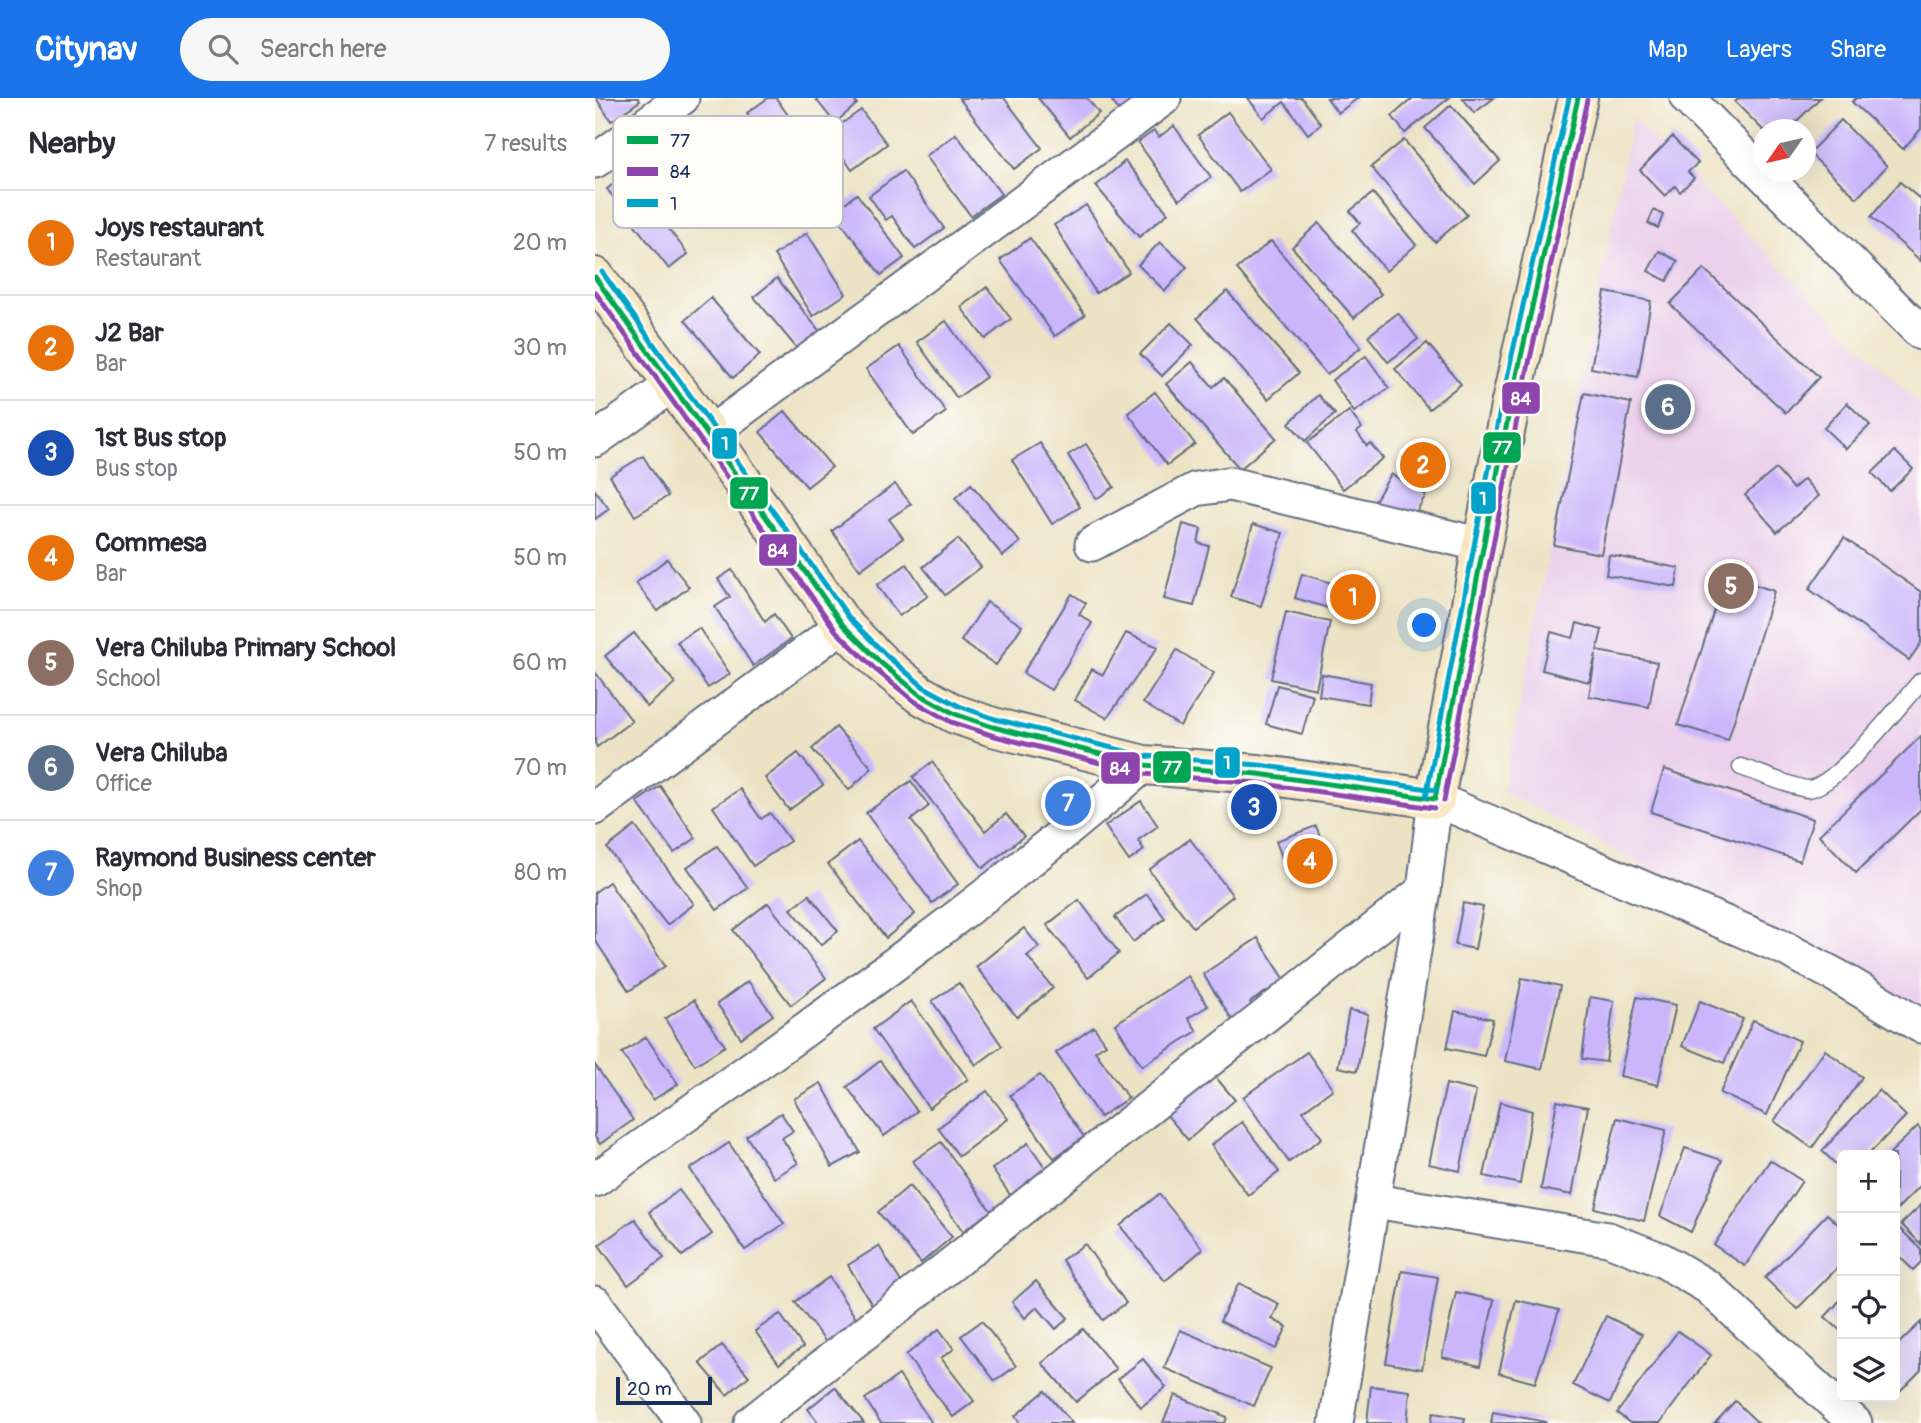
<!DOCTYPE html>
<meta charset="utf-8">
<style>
:root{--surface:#fff;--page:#f7f7f7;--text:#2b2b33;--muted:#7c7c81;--line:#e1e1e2;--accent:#1a73e8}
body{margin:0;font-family:Pangolin,sans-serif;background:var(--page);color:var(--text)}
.controls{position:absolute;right:21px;bottom:21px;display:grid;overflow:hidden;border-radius:10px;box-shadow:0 7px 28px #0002}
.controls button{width:63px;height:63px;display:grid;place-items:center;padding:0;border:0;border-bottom:2px solid var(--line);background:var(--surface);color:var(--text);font:35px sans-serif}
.compass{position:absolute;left:1158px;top:21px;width:63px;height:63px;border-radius:50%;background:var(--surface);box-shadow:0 7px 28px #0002;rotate:236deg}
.scale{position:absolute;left:21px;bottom:18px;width:96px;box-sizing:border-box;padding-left:7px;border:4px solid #1b2f5e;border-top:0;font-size:19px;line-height:24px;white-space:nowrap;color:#1b2f5e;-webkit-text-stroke:5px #fdfcf7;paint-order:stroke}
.you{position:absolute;left:830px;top:528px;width:24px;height:24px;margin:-18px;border:5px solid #fff;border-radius:50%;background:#1a73e8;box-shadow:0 0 0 10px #1a73e833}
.badge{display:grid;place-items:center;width:46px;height:46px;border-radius:50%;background:var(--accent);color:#fff;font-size:23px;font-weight:700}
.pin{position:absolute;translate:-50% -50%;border:4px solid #fff;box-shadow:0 2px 7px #0006}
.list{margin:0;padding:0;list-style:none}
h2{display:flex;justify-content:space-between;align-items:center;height:91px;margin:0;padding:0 28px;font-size:30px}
h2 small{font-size:23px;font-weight:400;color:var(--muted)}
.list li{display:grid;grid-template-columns:46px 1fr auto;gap:21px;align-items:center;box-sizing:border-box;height:105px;padding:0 28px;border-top:2px solid var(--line)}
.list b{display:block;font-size:26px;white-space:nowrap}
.list p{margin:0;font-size:23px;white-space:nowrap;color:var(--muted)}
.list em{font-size:23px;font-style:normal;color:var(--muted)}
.icon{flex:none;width:38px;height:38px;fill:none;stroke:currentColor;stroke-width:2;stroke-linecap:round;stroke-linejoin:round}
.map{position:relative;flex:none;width:1326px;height:1325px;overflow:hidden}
header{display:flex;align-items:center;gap:42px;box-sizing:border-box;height:98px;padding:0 35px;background:var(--accent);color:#fff}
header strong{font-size:33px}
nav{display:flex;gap:38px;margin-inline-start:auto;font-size:24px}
.search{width:490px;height:63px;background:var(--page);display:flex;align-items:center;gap:18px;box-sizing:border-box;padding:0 24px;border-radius:38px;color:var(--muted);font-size:26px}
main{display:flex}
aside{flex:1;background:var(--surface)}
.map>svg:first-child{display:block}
.built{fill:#ebd1eb}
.building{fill:#cbb6fc}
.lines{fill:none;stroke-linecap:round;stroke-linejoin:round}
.service-casing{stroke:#646e82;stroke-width:19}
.minor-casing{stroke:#646e82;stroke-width:37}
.secondary-casing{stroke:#646e82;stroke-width:42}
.service{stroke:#fff;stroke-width:16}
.minor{stroke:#fff;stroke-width:33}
.secondary{stroke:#fae7c3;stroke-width:38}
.bus-1-casing{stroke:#fdfcf7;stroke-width:10}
.bus-2-casing{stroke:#fdfcf7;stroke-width:10}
.bus-3-casing{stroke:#fdfcf7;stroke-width:10}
.bus-1{stroke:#00a651;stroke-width:5}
.bus-2{stroke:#8e44ad;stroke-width:5}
.bus-3{stroke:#01a3c8;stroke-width:5}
.key{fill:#fdfcf7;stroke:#b9bec9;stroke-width:2}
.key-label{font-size:19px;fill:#1b2f5e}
.line-badge{stroke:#fdfcf7;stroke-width:2.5}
.badge-label{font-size:19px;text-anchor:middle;font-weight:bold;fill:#fff}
</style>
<header>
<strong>Citynav</strong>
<div class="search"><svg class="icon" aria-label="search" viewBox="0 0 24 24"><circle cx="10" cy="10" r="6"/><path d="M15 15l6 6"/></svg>Search here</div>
<nav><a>Map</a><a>Layers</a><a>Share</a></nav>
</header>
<main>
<aside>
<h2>Nearby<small>7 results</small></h2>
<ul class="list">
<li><span class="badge" style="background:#e8710a">1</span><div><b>Joys restaurant</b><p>Restaurant</p></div><em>20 m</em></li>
<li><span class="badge" style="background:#e8710a">2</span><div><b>J2 Bar</b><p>Bar</p></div><em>30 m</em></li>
<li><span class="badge" style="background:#1a4fb4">3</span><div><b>1st Bus stop</b><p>Bus stop</p></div><em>50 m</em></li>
<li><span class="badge" style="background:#e8710a">4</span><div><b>Commesa</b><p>Bar</p></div><em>50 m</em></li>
<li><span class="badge" style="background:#8d6e63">5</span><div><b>Vera Chiluba Primary School</b><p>School</p></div><em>60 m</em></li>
<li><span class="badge" style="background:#5c6f8a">6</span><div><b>Vera Chiluba</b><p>Office</p></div><em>70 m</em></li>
<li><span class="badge" style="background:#3f7fe0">7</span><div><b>Raymond Business center</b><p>Shop</p></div><em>80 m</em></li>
</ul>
</aside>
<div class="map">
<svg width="1326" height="1325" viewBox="0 0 1326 1325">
<rect width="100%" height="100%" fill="#fdfcf7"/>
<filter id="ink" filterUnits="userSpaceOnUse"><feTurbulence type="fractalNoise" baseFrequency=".0143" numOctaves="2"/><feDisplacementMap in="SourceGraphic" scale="14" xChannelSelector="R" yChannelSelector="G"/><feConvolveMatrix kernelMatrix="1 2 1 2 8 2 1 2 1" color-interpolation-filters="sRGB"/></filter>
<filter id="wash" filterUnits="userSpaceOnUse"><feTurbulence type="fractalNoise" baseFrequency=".00686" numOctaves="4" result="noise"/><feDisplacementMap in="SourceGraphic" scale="28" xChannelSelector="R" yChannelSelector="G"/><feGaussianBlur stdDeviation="1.57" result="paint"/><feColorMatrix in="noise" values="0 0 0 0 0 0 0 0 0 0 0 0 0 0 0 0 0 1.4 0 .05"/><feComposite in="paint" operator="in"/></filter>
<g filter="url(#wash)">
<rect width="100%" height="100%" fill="#ece3c4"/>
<path class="built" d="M1037 20 1326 308V916L908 693Z"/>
<g id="blocks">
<g class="building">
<path d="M1 0H43L45 3 16 23Z"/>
<path d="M173 0H181L209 40 182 58 152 15Z"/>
<path d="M220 0H257L262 6 240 25Z"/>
<path d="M364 0H409L447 50 419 71Z"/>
<path d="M443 0H492L504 15 475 39Z"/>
<path d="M515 0H557L529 20Z"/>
<path d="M653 0H707L726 26 713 36 689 4 668 20Z"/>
<path d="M732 0H763L743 15Z"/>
<path d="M818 0H854L810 35 797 18Z"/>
<path d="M868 0H899L879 15Z"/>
<path d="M1144 0H1225L1193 32H1168L1140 4Z"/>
<path d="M1261 0H1326V31L1308 51 1257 4Z"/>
<path d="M856 7 905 63 880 86 830 30Z"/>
<path d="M266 12 292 46 257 72 232 36Z"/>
<path d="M633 14 676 71 645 94 603 37Z"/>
<path d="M1246 22 1292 68 1262 100 1214 55Z"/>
<path d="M579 28 616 79 584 102 543 44 559 33 564 39Z"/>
<path d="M361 36 406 96 376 118 331 58Z"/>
<path d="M1077 39 1103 65 1093 74 1099 80 1085 94 1080 88 1070 98 1045 72Z"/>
<path d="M809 42 872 117 840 144 776 69Z"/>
<path d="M530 63 573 115 544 139 501 88Z"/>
<path d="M308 73 349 130 320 151 297 118 291 122 274 98Z"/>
<path d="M31 76 93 156 74 171 12 91Z"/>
<path d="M1305 84 1326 102V163L1276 119Z"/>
<path d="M778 95 821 147 791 173 757 132 765 125 755 113Z"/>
<path d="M262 96 309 160 286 177 238 114Z"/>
<path d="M491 107 534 174 501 195 459 127Z"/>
<path d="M1059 112 1068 117 1063 130 1053 125Z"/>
<path d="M724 125 786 196 759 220 697 149Z"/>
<path d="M212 135 251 196 218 218 179 157Z"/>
<path d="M435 140 490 217 460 238 405 162Z"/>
<path d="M676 143 766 249 732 277 642 171Z"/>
<path d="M565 144 592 169 570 193 543 167Z"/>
<path d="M1064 153 1083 163 1072 183 1053 173Z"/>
<path d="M1109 171 1224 279 1191 315 1075 206Z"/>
<path d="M182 180 227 236 205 254 159 199Z"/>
<path d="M392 189 416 221 390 241 366 209Z"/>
<path d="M632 193 704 275 673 301 602 220Z"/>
<path d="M1010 194 1056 203 1043 279 996 270Z"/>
<path d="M116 200 165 257 138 280 90 222Z"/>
<path d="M803 215 823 241 793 264 773 238Z"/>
<path d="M351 223 391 279 362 300 322 244Z"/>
<path d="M576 225 598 247 567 278 545 256Z"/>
<path d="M832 245 866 286 834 311 800 271Z"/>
<path d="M304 248 351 314 318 337 271 271Z"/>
<path d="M771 258 794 290 759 314 737 282Z"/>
<path d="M597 264 618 289 629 280 681 340 645 371 571 286Z"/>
<path d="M560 294 600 346 572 367 533 315Z"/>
<path d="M989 295 1036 305 1006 456 959 447Z"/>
<path d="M723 297 740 316 710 343 694 325Z"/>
<path d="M1252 305 1275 327 1251 351 1229 330Z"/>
<path d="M190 313 237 369 212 389 165 334Z"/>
<path d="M754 313 767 330 762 334 772 348 775 345 788 360 748 391 712 345Z"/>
<path d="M445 345 485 409 457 426 417 362Z"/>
<path d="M491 346 519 389 501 401 473 357Z"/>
<path d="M1300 353 1318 371 1295 393 1277 375Z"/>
<path d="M822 355 835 367 823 380 810 369Z"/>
<path d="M48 358 73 398 40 418 15 378Z"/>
<path d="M1181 371 1198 391 1209 381 1224 398 1182 434 1150 397Z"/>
<path d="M796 376 831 397 815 424 780 403Z"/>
<path d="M300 386 316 406 294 421 308 440 265 472 237 433Z"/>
<path d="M376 386 425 444 408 458 360 400Z"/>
<path d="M0 392 14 411 0 421Z"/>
<path d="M588 426 606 431 603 445 614 448 599 508 569 501Z"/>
<path d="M658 426 688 435 666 508 636 499Z"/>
<path d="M1249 440 1326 494V545L1314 562 1214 491Z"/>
<path d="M363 441 386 469 350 497 328 469Z"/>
<path d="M1014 457 1084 470 1081 489 1011 477Z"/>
<path d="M72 461 94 489 63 513 41 485Z"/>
<path d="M312 466 333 498 304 518 282 487Z"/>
<path d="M137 472 170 524 179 516 196 541 158 568 120 509 135 499 123 481Z"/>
<path d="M707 476 747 488 740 512 700 500Z"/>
<path d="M1130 477 1179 493 1133 642 1083 627Z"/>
<path d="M477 496 491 505 484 516 497 525 456 592 428 575Z"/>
<path d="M392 504 427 528 401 567 366 543Z"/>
<path d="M691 514 735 524 721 591 676 581Z"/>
<path d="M982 525 1007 532 1002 553 1062 564 1054 609 994 598 1001 556 994 584 947 572 956 534 978 540Z"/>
<path d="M104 530 135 576 113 590 82 544Z"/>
<path d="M39 535 80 585 52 609 10 558Z"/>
<path d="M531 535 563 549 512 620 480 602 497 571 508 577Z"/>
<path d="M582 552 619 575 585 628 548 605Z"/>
<path d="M0 574 37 623 2 649 0 645Z"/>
<path d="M727 576 776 585 773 606 724 598Z"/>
<path d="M682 587 718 597 707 636 671 626Z"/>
<path d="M241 629 277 670 254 692 217 651Z"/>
<path d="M1326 638V711L1261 775 1224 737Z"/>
<path d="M203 655 228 687 194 712 170 680Z"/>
<path d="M337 664 390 733 411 716 429 738 388 770 318 679Z"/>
<path d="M1069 671 1218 721 1205 763 1056 714Z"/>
<path d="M316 683 334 708 316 722 363 786 337 805 271 715Z"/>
<path d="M65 688 101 740 79 755 42 704Z"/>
<path d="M145 691 166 721 175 715 195 743 158 768 118 709Z"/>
<path d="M546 703 563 728 543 742 549 752 534 763 510 728Z"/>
<path d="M40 728 99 806 72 827 12 750Z"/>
<path d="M721 728 737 769 696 784 681 743Z"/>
<path d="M595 741 638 798 598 829 554 772Z"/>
<path d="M263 743 320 816 291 840 233 766Z"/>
<path d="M122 748 153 790 122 812 92 769Z"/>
<path d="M14 784 70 868 34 893 0 842V794Z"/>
<path d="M552 796 570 820 538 844 520 819Z"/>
<path d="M214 797 243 833 226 847 196 811Z"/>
<path d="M484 802 524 855 493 880 452 827Z"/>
<path d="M173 805 231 880 196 907 138 832Z"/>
<path d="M868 805 888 809 880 851 860 847Z"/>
<path d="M429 830 444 849 432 858 458 890 422 919 381 869Z"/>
<path d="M663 840 690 882 655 904 661 914 640 926 608 876Z"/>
<path d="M593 878 613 908 593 920 602 933 547 968 520 926Z"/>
<path d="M927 880 965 888 947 971 910 963Z"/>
<path d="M153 883 178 917 146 940 122 906Z"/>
<path d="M364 885 407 948 381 967 337 903Z"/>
<path d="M995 899 1019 903 1011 964 987 961Z"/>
<path d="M1042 899 1081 907 1063 987 1025 978Z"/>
<path d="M99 902 130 948 100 967 70 921Z"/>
<path d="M316 903 373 981 334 1010 278 931Z"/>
<path d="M1105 903 1148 921 1129 965 1087 948Z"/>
<path d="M754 912 773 916 762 973 743 969Z"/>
<path d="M860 913 898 921 889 958 852 950Z"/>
<path d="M1158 922 1205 943 1172 1017 1125 995Z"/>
<path d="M499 929 511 946 500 953 533 1000 505 1019 461 955Z"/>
<path d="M51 939 83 986 58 1002 27 955Z"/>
<path d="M1230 952 1267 979 1217 1050 1179 1023Z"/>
<path d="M712 954 738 991 708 1013 727 1040 694 1064 648 999Z"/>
<path d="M285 963 322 1013 289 1038 252 989Z"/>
<path d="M0 967 38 1022 5 1046 0 1039Z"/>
<path d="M618 976 640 1002 593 1042 570 1015Z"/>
<path d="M445 977 489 1039 459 1060 415 997Z"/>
<path d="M226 985 265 1054 237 1069 199 1001Z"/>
<path d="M851 986 881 993 865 1073 834 1066Z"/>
<path d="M1284 992 1311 1018 1273 1057H1247V1072L1227 1053Z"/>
<path d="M392 993 413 1021 364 1058 343 1030Z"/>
<path d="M962 1003 993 1009 977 1097 946 1091Z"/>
<path d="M905 1004 937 1013 925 1086 889 1078Z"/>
<path d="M186 1015 198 1033 187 1040 203 1065 179 1080 151 1038Z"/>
<path d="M1022 1020 1071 1032 1049 1123 1000 1110Z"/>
<path d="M647 1024 684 1074 653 1097 616 1047Z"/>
<path d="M1323 1028 1326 1032V1087L1300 1113V1057H1293Z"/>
<path d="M346 1044 396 1113 368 1133 318 1063Z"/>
<path d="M134 1045 189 1126 150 1152 95 1071Z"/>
<path d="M433 1045 452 1072 416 1098 397 1071Z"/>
<path d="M1090 1050 1127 1062 1096 1134 1065 1118Z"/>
<path d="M1175 1062 1207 1083 1150 1168 1119 1147Z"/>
<path d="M314 1088 357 1139 326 1165 283 1114Z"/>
<path d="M84 1092 117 1136 87 1158 54 1114Z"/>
<path d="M564 1096 608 1151 570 1183 525 1128Z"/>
<path d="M1326 1107V1146L1306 1126Z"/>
<path d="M1232 1116 1247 1130V1165L1202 1211 1170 1180Z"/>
<path d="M40 1121 69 1160 33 1187 4 1147Z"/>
<path d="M1300 1126 1326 1151V1164L1318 1172 1300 1154Z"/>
<path d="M490 1146 531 1205 508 1222 467 1162Z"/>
<path d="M284 1148 309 1189 277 1207 253 1167Z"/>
<path d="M807 1173 843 1179 827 1271 791 1265Z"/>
<path d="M234 1179 262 1222 234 1248 200 1204Z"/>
<path d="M441 1183 473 1220 461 1231 442 1209 430 1220 417 1204Z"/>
<path d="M644 1185 684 1206 677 1221 692 1229 681 1251 625 1223Z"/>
<path d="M861 1194 899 1202 885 1268 847 1259Z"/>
<path d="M1247 1200V1234L1230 1219Z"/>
<path d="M921 1202 964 1212 940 1285 904 1275Z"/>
<path d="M185 1216 208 1249 184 1266 160 1233Z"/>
<path d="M1011 1218 1047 1236 1015 1305 978 1287Z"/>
<path d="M387 1223 421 1268 400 1283 366 1238Z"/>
<path d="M1326 1224V1272L1300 1298V1249Z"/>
<path d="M344 1231 359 1251 346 1260 379 1303 358 1319 311 1257Z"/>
<path d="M488 1231 521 1271 481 1304 447 1265Z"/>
<path d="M585 1232 676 1270 659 1308 569 1270Z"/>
<path d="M1083 1233 1116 1257 1065 1325H1035L1022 1315Z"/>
<path d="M127 1247 154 1278 132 1297 105 1265Z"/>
<path d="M548 1261 571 1289 546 1309 523 1281Z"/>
<path d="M304 1277 337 1325H286L270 1301Z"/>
<path d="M776 1288 815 1293 812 1325H772Z"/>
<path d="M240 1289 269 1325H224L213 1311Z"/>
<path d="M450 1293 477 1325H425L420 1318Z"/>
<path d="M580 1297 632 1319 630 1325 568 1324Z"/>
<path d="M1140 1303 1163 1325H1120Z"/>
<path d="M898 1314 951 1324 950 1325H896Z"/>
<path d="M838 1315 870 1320 869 1325H836Z"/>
</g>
</g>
</g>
<g filter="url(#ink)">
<use href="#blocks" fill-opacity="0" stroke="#646e82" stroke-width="2"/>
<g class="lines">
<defs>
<path id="service" d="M1146 669C1159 673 1202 691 1213 691 1241 689 1305 606 1326 583"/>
<g id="minor">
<path d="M1092 0 1326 235"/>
<path d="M0 63 87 0"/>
<path d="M114 336 569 0"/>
<path d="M0 342 78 286"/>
<path d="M497 446 601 391 635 386 887 447"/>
<path d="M0 710 248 527"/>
<path d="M0 1082C187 948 376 818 549 667"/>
<path d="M779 1103 1013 1141 1067 1162 1113 1189 1260 1325"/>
<path d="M0 1205 89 1325"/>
<path d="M156 1325 829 792"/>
<path d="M741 1325 829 792 840 701 1189 850 1240 877 1326 928"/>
</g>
<path id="secondary" d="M0 179 114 336 248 527 286 565 324 596 360 616 398 629 549 667 663 676 840 701 887 447 915 309 983 0"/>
</defs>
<use href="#service" class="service-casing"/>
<use href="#minor" class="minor-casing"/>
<use href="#secondary" class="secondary-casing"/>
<use href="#service" class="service"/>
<use href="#minor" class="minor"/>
<use href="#secondary" class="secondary"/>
<defs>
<g id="bus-1">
<path d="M0 179 248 527 286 565 324 596 360 616 398 629 549 667 663 676 840 701"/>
<path d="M840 701 915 309 983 0"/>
</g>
<g id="bus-2">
<path d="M0 194 241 533 280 571 319 603 356 624 396 637 548 676 662 685 839 710"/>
<path d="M849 703 924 311 992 2"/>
</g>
<g id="bus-3">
<path d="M7 174 255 521 292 558 329 589 364 608 400 621 550 658 664 667 841 692"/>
<path d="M831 699 906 307 974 0"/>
</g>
</defs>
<use href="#bus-1" class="bus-1-casing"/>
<use href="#bus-2" class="bus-2-casing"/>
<use href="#bus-3" class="bus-3-casing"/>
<use href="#bus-1" class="bus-1"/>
<use href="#bus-2" class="bus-2"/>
<use href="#bus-3" class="bus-3"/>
</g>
</g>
<rect x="18" y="18" width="230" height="112" rx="10" class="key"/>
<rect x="32" y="38" width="31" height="8" fill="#00a651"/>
<rect x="32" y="69" width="31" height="9" fill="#8e44ad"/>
<rect x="32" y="101" width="31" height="8" fill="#01a3c8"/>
<g class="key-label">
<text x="75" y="49">77</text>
<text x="75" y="80">84</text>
<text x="75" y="112">1</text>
</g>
<g class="line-badge">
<rect x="906" y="283" width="40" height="34" rx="7" fill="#8e44ad"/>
<rect x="116" y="329" width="27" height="33" rx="7" fill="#01a3c8"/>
<rect x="887" y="333" width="40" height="33" rx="7" fill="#00a651"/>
<rect x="134" y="378" width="40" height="34" rx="7" fill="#00a651"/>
<rect x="875" y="383" width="27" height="34" rx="7" fill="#01a3c8"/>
<rect x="163" y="435" width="40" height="34" rx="7" fill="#8e44ad"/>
<rect x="619" y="648" width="27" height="33" rx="7" fill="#01a3c8"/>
<rect x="557" y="652" width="40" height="34" rx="7" fill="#00a651"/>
<rect x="505" y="653" width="41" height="34" rx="7" fill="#8e44ad"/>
</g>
<g class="badge-label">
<text x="926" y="307">84</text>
<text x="130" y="352">1</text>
<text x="907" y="356">77</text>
<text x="154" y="402">77</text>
<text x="888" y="407">1</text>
<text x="183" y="459">84</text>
<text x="632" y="671">1</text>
<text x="577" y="676">77</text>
<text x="525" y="677">84</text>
</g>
</svg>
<div class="controls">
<button>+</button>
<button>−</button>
<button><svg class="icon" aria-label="locate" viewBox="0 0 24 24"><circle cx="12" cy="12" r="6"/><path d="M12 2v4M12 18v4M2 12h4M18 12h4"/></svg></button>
<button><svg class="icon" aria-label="layers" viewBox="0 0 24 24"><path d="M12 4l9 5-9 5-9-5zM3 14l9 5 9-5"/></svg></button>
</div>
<svg class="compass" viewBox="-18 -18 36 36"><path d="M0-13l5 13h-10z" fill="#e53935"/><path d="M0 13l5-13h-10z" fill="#7c7c81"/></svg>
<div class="scale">20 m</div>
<div class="you"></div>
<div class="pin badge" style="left:758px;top:499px;background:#e8710a">1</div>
<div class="pin badge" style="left:828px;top:367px;background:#e8710a">2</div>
<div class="pin badge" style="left:659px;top:709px;background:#1a4fb4">3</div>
<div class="pin badge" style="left:715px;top:763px;background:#e8710a">4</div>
<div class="pin badge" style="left:1136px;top:488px;background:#8d6e63">5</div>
<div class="pin badge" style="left:1073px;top:309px;background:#5c6f8a">6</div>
<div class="pin badge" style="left:473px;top:705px;background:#3f7fe0">7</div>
</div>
</main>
